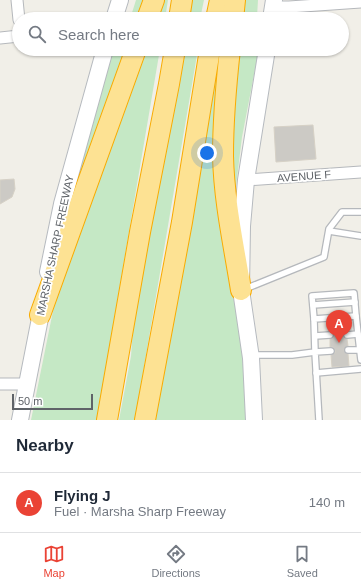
<!DOCTYPE html>
<meta charset="utf-8">
<style>
:root{--surface:#fff;--page:#f2f2f3;--text:#1f2937;--muted:#747a83;--line:#e0e1e3;--accent:#ea4335}
body{margin:0;font-family:Helvetica,sans-serif;background:var(--page);color:var(--text)}
.scale{position:absolute;left:12px;bottom:10px;width:81px;box-sizing:border-box;padding-left:4px;border:2px solid #5f6368;border-top:0;font-size:11px;line-height:14px;white-space:nowrap;color:#5f6368;-webkit-text-stroke:3px #fff;paint-order:stroke}
.you{position:absolute;left:207px;top:153px;width:14px;height:14px;margin:-10px;border:3px solid #fff;border-radius:50%;background:#1a73e8;box-shadow:0 0 0 6px #1a73e833}
.badge{display:grid;place-items:center;width:26px;height:26px;border-radius:50%;background:var(--accent);color:#fff;font-size:13px;font-weight:700}
.pin{position:absolute;translate:-50% -33px;filter:drop-shadow(0 1px 2px #0008)}
.pin::after{content:'';position:absolute;top:21px;width:14px;height:12px;background:inherit;clip-path:polygon(0 0,100% 0,50% 100%)}
.list{margin:0;padding:0;list-style:none}
h2{display:flex;justify-content:space-between;align-items:center;height:52px;margin:0;padding:0 16px;font-size:17px}
h2 small{font-size:13px;font-weight:400;color:var(--muted)}
.list li{display:grid;grid-template-columns:26px 1fr auto;gap:12px;align-items:center;box-sizing:border-box;height:60px;padding:0 16px;border-top:1px solid var(--line)}
.list b{display:block;font-size:15px;white-space:nowrap}
.list p{margin:0;font-size:13px;white-space:nowrap;color:var(--muted)}
.list em{font-size:13px;font-style:normal;color:var(--muted)}
.icon{flex:none;width:22px;height:22px;fill:none;stroke:currentColor;stroke-width:2;stroke-linecap:round;stroke-linejoin:round}
.map{position:relative;flex:none;width:361px;height:420px;overflow:hidden}
.search{position:absolute;background:var(--surface);box-shadow:0 1px 3px #0004;left:12px;right:12px;top:12px;height:44px;display:flex;align-items:center;gap:10px;box-sizing:border-box;padding:0 14px;border-radius:22px;color:var(--muted);font-size:15px}
.sheet{height:112px;background:var(--surface)}
nav{display:flex;justify-content:space-around;align-items:center;box-sizing:border-box;height:56px;border-top:1px solid var(--line);background:var(--surface);font-size:11px;color:var(--muted)}
nav a{display:grid;justify-items:center;gap:2px}
nav .on{color:var(--accent)}
.map>svg:first-child{display:block}
.green{fill:#c5e8c5}
.building{fill:#cccac5;stroke:#d6d1c6}
.lines{fill:none;stroke-linecap:round;stroke-linejoin:round}
.lane-casing{stroke:#b5b8bc;stroke-width:8}
.street-casing{stroke:#b5b8bc;stroke-width:13}
.secondary-casing{stroke:#b6babf;stroke-width:18}
.highway-casing{stroke:#f9ab00;stroke-width:22}
.lane{stroke:#fff;stroke-width:5.5}
.street{stroke:#fff;stroke-width:11}
.secondary{stroke:#fff;stroke-width:16}
.highway{stroke:#fde293;stroke-width:20}
.labels{text-anchor:middle;stroke-width:3.5;stroke-linejoin:round;paint-order:stroke}
.street-label{font-size:11px;fill:#5f6368;stroke:#fff}
</style>
<div class="map">
<svg width="361" height="420" viewBox="0 0 361 420">
<rect width="100%" height="100%" fill="#f1efe8"/>
<g class="green">
<path d="M136 0H144L137 19H122L123 17 130 19Z"/>
<path d="M160 0H168L165 19H154Z"/>
<path d="M188 0H204L200 19H185Z"/>
<path d="M243 0H258L257 17 262 19H242Z"/>
<path d="M113 49H129L75 198 71 197 83 150Z"/>
<path d="M143 49H160L97 420H31L57 291Z"/>
<path d="M180 49H198L135 420H119L131 356 133 329Z"/>
<path d="M219 49 221 63 247 420H155Z"/>
<path d="M239 49H259L242 137 236 186H232V96Z"/>
</g>
<g class="building">
<path d="M313 125 316 159 276 162 274 127Z"/>
<path d="M14 179 15 189 12 197 0 204V180Z"/>
<path d="M346 323 347 331 344 332 343 335 344 338 347 339 348 346 345 348 344 350 346 353 348 354 349 366 332 367 331 355 335 353V350L333 347H330V339L333 338 334 335 332 331H329V324Z"/>
</g>
<g class="lines">
<defs>
<g id="lane">
<path d="M329 231 361 236"/>
<path d="M245 289 324 257 329 229 342 212H361"/>
<path d="M313 305 355 302"/>
<path d="M314 319 312 296 354 293 356 316"/>
<path d="M347 335 358 334"/>
<path d="M315 336 330 335"/>
<path d="M348 350H360"/>
<path d="M253 355H292L315 352 314 319 356 316 361 360"/>
<path d="M316 373 361 369"/>
<path d="M319 420 315 352 331 351"/>
</g>
<g id="street">
<path d="M17 0 19 20"/>
<path d="M273 7H289L361 2"/>
<path d="M0 38 19 36"/>
<path d="M246 180 361 172"/>
<path d="M0 384H26"/>
</g>
<g id="secondary">
<path d="M114 19 120 0"/>
<path d="M271 19 274 0"/>
<path d="M48 272 62 204 105 49"/>
<path d="M20 420 43 303"/>
<path d="M254 420 251 358 241 290 242 226 246 180 267 49"/>
</g>
<g id="highway">
<path d="M147 19 154 0"/>
<path d="M179 19 182 0"/>
<path d="M216 19 220 0"/>
<path d="M233 19 235 0"/>
<path d="M230 49C226 85 223 120 223 156 224 201 234 246 241 290"/>
<path d="M40 315 136 49"/>
<path d="M107 420 140 232 169 84 175 49"/>
<path d="M145 420 182 222 210 49"/>
</g>
</defs>
<use href="#lane" class="lane-casing"/>
<use href="#street" class="street-casing"/>
<use href="#secondary" class="secondary-casing"/>
<use href="#highway" class="highway-casing"/>
<use href="#lane" class="lane"/>
<use href="#street" class="street"/>
<use href="#secondary" class="secondary"/>
<use href="#highway" class="highway"/>
</g>
<g class="labels">
<g class="street-label">
<text transform="translate(304 176) rotate(-4)" y="4">AVENUE F</text>
<text transform="translate(55 245) rotate(-78)" y="4">MARSHA SHARP FREEWAY</text>
</g>
</g>
</svg>
<div class="scale">50 m</div>
<div class="you"></div>
<div class="pin badge" style="left:339px;top:343px">A</div>
<div class="search"><svg class="icon" aria-label="search" viewBox="0 0 24 24"><circle cx="10" cy="10" r="6"/><path d="M15 15l6 6"/></svg>Search here</div>
</div>
<section class="sheet">
<h2>Nearby<small></small></h2>
<ul class="list">
<li><span class="badge">A</span><div><b>Flying J</b><p>Fuel · Marsha Sharp Freeway</p></div><em>140 m</em></li>
</ul>
</section>
<nav>
<a class="on"><svg class="icon" aria-label="map" viewBox="0 0 24 24"><path d="M3 6l6-2 6 2 6-2v14l-6 2-6-2-6 2zM9 4v14M15 6v14"/></svg>Map</a>
<a><svg class="icon" aria-label="directions" viewBox="0 0 24 24"><path d="M12 3l9 9-9 9-9-9zM9 14v-3h6M13 9l2 2-2 2"/></svg>Directions</a>
<a><svg class="icon" aria-label="saved" viewBox="0 0 24 24"><path d="M7 4h10v16l-5-4-5 4z"/></svg>Saved</a>
</nav>
